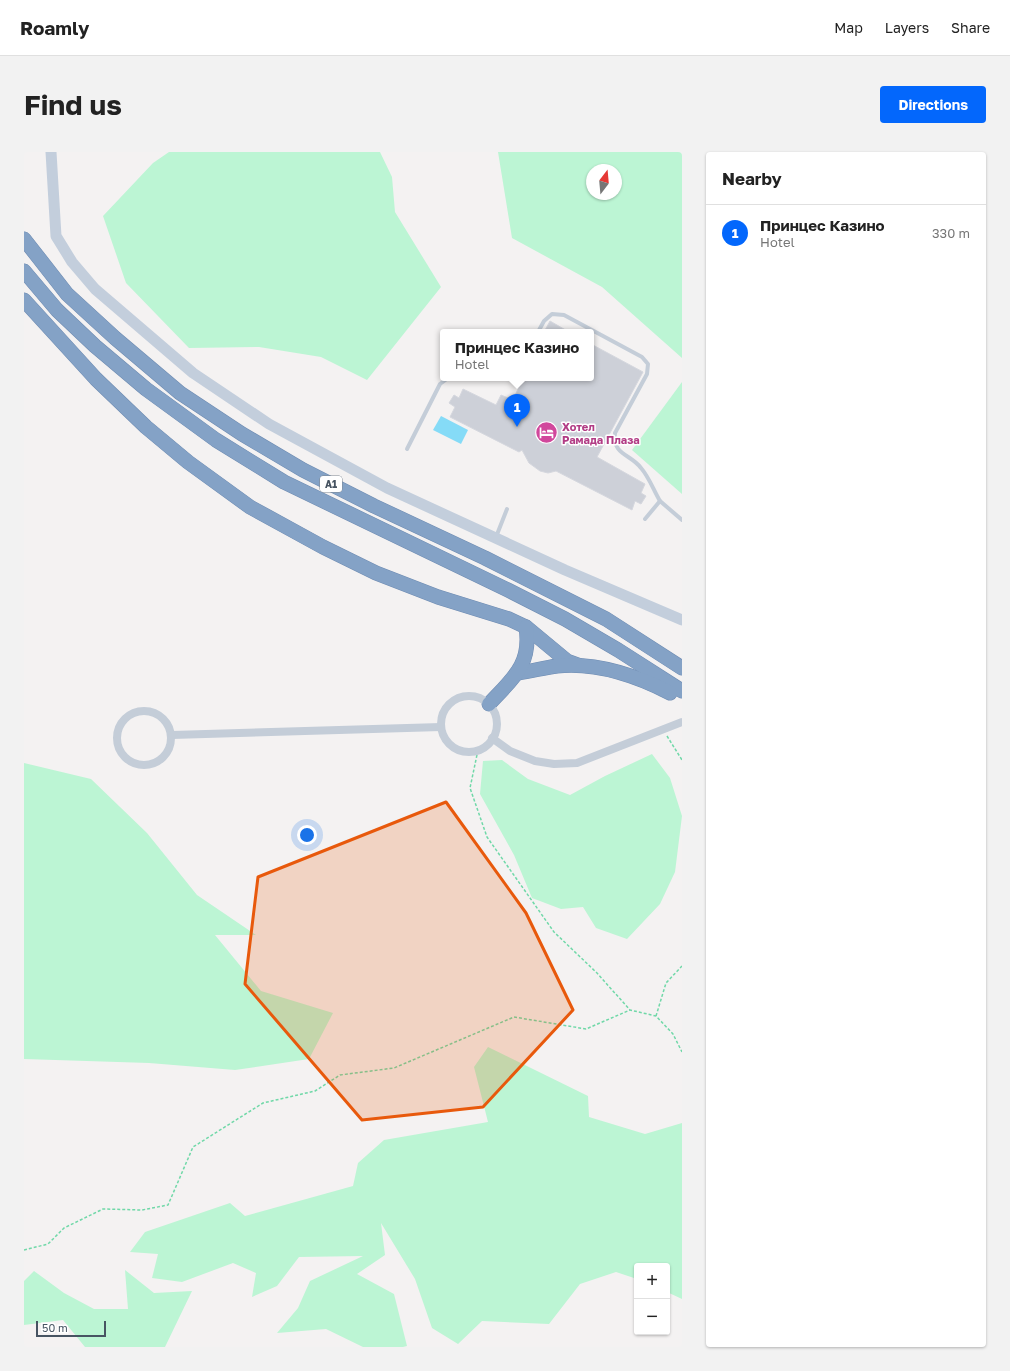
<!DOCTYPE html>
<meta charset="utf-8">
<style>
:root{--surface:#fff;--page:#f2f2f2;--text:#222;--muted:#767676;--line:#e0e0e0;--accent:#0367fc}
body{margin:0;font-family:"Golos Text",sans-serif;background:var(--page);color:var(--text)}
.controls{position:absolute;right:12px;bottom:12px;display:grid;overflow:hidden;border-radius:4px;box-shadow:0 1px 3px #0004}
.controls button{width:36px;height:36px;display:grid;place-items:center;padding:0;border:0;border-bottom:1px solid var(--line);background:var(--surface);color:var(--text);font:20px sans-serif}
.compass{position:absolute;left:562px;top:12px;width:36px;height:36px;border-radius:50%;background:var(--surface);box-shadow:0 1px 3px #0004;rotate:16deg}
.scale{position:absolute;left:12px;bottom:10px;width:70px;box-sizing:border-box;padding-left:4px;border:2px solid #475462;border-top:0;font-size:11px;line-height:14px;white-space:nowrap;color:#475462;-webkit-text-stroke:3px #fff;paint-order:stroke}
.you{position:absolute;left:283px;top:683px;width:14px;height:14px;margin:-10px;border:3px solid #fff;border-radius:50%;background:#1a73e8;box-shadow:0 0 0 6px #1a73e833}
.badge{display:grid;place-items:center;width:26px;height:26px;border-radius:50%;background:var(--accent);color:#fff;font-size:13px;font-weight:700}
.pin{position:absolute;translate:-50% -33px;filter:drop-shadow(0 1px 2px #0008)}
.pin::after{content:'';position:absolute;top:21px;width:14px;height:12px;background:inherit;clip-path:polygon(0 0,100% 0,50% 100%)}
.popup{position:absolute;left:416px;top:177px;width:154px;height:52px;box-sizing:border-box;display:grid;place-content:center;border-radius:4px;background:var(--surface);filter:drop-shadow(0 1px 3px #0005);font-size:13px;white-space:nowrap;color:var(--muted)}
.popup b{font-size:15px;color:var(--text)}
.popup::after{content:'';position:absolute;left:50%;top:100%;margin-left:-8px;border:8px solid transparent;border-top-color:var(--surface)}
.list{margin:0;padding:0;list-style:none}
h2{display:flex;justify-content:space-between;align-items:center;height:52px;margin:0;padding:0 16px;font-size:17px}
h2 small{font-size:13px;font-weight:400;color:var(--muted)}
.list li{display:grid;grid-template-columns:26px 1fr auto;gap:12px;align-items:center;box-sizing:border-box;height:56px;padding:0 16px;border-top:1px solid var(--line)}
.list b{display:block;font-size:15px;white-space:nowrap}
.list p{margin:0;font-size:13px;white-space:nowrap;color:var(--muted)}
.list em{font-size:13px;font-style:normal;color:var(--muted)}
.map{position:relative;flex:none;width:658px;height:1195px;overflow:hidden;border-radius:4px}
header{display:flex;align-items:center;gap:24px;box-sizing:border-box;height:56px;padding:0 20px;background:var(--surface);border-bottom:1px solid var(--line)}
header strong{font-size:19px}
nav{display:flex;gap:22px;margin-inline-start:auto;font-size:14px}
.intro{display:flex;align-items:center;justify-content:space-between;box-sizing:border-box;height:96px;padding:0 24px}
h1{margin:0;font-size:28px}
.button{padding:10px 18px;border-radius:4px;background:var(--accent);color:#fff;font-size:14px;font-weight:700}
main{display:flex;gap:24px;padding:0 24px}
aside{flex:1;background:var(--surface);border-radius:4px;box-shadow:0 1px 3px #0004}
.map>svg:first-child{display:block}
.green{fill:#bcf5d4;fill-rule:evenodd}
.water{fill:#85dbf7}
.building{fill:#cdd0d8;stroke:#d5d7de}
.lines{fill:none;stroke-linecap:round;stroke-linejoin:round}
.highway-casing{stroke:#6f8cb2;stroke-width:15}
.path{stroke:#70d8a8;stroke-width:1.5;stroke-dasharray:3 2;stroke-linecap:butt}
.lane{stroke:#c4cdd8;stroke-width:4}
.street{stroke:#c4cdd8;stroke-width:8}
.secondary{stroke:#c3cedc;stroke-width:11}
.highway{stroke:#84a2c6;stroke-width:14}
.marked{fill:#e8590c;fill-opacity:0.2;stroke:#e8590c;stroke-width:3;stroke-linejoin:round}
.labels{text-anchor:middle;stroke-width:3;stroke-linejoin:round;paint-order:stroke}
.shield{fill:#fff;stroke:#7e8791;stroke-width:1}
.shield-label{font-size:10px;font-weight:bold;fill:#475462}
.hotel-label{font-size:11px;font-weight:bold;fill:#b23c85;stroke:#fff;text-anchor:start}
</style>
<header>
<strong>Roamly</strong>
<nav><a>Map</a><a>Layers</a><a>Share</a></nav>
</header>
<div class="intro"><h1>Find us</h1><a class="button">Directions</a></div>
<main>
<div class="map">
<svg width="658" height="1195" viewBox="0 0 658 1195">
<rect width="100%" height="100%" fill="#f4f2f2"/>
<g class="green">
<path d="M145 0H356L368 25 371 60 417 135 343 228 297 205 235 195 165 196 102 131 79 64 129 11Z"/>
<path d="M474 0H658V206L578 135 488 86ZM568 18H592V42H568Z"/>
<path d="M658 230V342L608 298Z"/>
<path d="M628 602 646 626 658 664 651 720 636 752 603 787 572 776 559 755 537 757 508 746 490 703 456 642 459 609 478 608 504 627 546 643 581 624Z"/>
<path d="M0 611 67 627 123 681 173 743 232 783H191L237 839 309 861 285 907 211 918 125 911 0 907Z"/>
<path d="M464 895 564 944 565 965 621 982 658 971V1147L643 1140V1114H613V1127L592 1120 556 1132 525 1172 458 1169 434 1192 408 1176 391 1127 357 1071 361 1103 333 1122 370 1142 383 1194 379 1195H339L302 1177 253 1181 274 1156 286 1129 339 1104 275 1105 253 1134 228 1145 232 1121 209 1111 158 1130 128 1126 134 1102 106 1100 121 1080 206 1051 221 1064 329 1034 334 1011 360 988 464 970 450 915Z"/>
<path d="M101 1118 130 1141 168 1139 141 1195H61L39 1168 0 1173V1129L10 1119 40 1141 70 1157H104Z"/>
</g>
<path class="water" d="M417 264 444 278 437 292 409 278Z"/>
<g class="building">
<path d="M526 169 545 180H520Z"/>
<path d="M567 192 619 220 573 305 621 332 617 341 622 344 617 352 611 349 608 358 532 319 524 321 516 319 505 311 498 298 495 300 426 265 431 255 425 251 430 243 435 246 439 237 472 253 477 243 489 248 499 226H567Z"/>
</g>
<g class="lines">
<defs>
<g id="highway">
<path d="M0 87 43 142 91 186 156 241 218 282 279 318 350 354 461 406 582 467 658 516"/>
<path d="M0 119 33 158 71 194 122 237 192 288 260 330 484 438 541 467 594 498 658 539"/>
<path d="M0 148 72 227 122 275 164 310 226 355 299 395 352 421 414 445 485 467 502 475 543 509 554 513"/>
<path d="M494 521C507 519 520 516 533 514 573 510 611 523 646 541"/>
<path d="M465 552C488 527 508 513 502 475"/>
</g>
</defs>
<use href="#highway" class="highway-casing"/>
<g class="path">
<path d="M643 584 658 608"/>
<path d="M454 598 446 636 463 685 530 780 573 821 606 858 632 864 649 882 658 900"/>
<path d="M632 864 642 831 658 814"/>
<path d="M0 1098 24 1092 40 1076 79 1057 118 1058 144 1053 169 995 239 951 291 939 316 923 370 916 490 865 562 877 606 858"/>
</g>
<g class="lane">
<path d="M514 180 520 169 528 162 540 163 618 205 624 212 623 222 591 281C588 303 607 302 617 316 625 325 630 339 636 349"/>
<path d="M383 297 416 232 424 226"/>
<path d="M621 367 636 349 658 368"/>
<path d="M472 385 483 357"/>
</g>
<g class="street">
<circle cx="445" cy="572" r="28"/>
<circle cx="120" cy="586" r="27"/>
<path d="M148 583 417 575"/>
<path d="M468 586 486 599 511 609 530 612 553 611 658 570"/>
</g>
<path class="secondary" d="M27 0 32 84 48 110 71 137 169 221 245 272 363 336 541 418 658 468"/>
<use href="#highway" class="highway"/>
</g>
<path class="marked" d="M422 650 502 761 549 858 459 955 338 968 221 832 234 725Z"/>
<defs>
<symbol id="hotel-disc" viewBox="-11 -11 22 22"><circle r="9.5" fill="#d1479c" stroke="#fff"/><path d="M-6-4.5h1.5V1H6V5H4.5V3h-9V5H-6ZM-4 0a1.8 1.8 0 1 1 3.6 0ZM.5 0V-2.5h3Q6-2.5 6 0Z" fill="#fff"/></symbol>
</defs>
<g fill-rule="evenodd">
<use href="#hotel-disc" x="510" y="268" width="25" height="25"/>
</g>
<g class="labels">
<rect class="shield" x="296" y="324" width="22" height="16" rx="3"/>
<g class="shield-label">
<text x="307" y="336">A1</text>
</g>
<g class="hotel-label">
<text x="538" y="279">Хотел<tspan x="538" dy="13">Рамада Плаза</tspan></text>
</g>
</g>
</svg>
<div class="controls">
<button>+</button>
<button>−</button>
</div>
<svg class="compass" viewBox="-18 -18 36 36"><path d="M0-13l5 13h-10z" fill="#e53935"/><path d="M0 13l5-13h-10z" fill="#767676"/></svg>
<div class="scale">50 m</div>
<div class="you"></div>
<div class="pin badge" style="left:493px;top:275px">1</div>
<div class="popup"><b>Принцес Казино</b>Hotel</div>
</div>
<aside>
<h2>Nearby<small></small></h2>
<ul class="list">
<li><span class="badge">1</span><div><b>Принцес Казино</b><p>Hotel</p></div><em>330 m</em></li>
</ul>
</aside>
</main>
